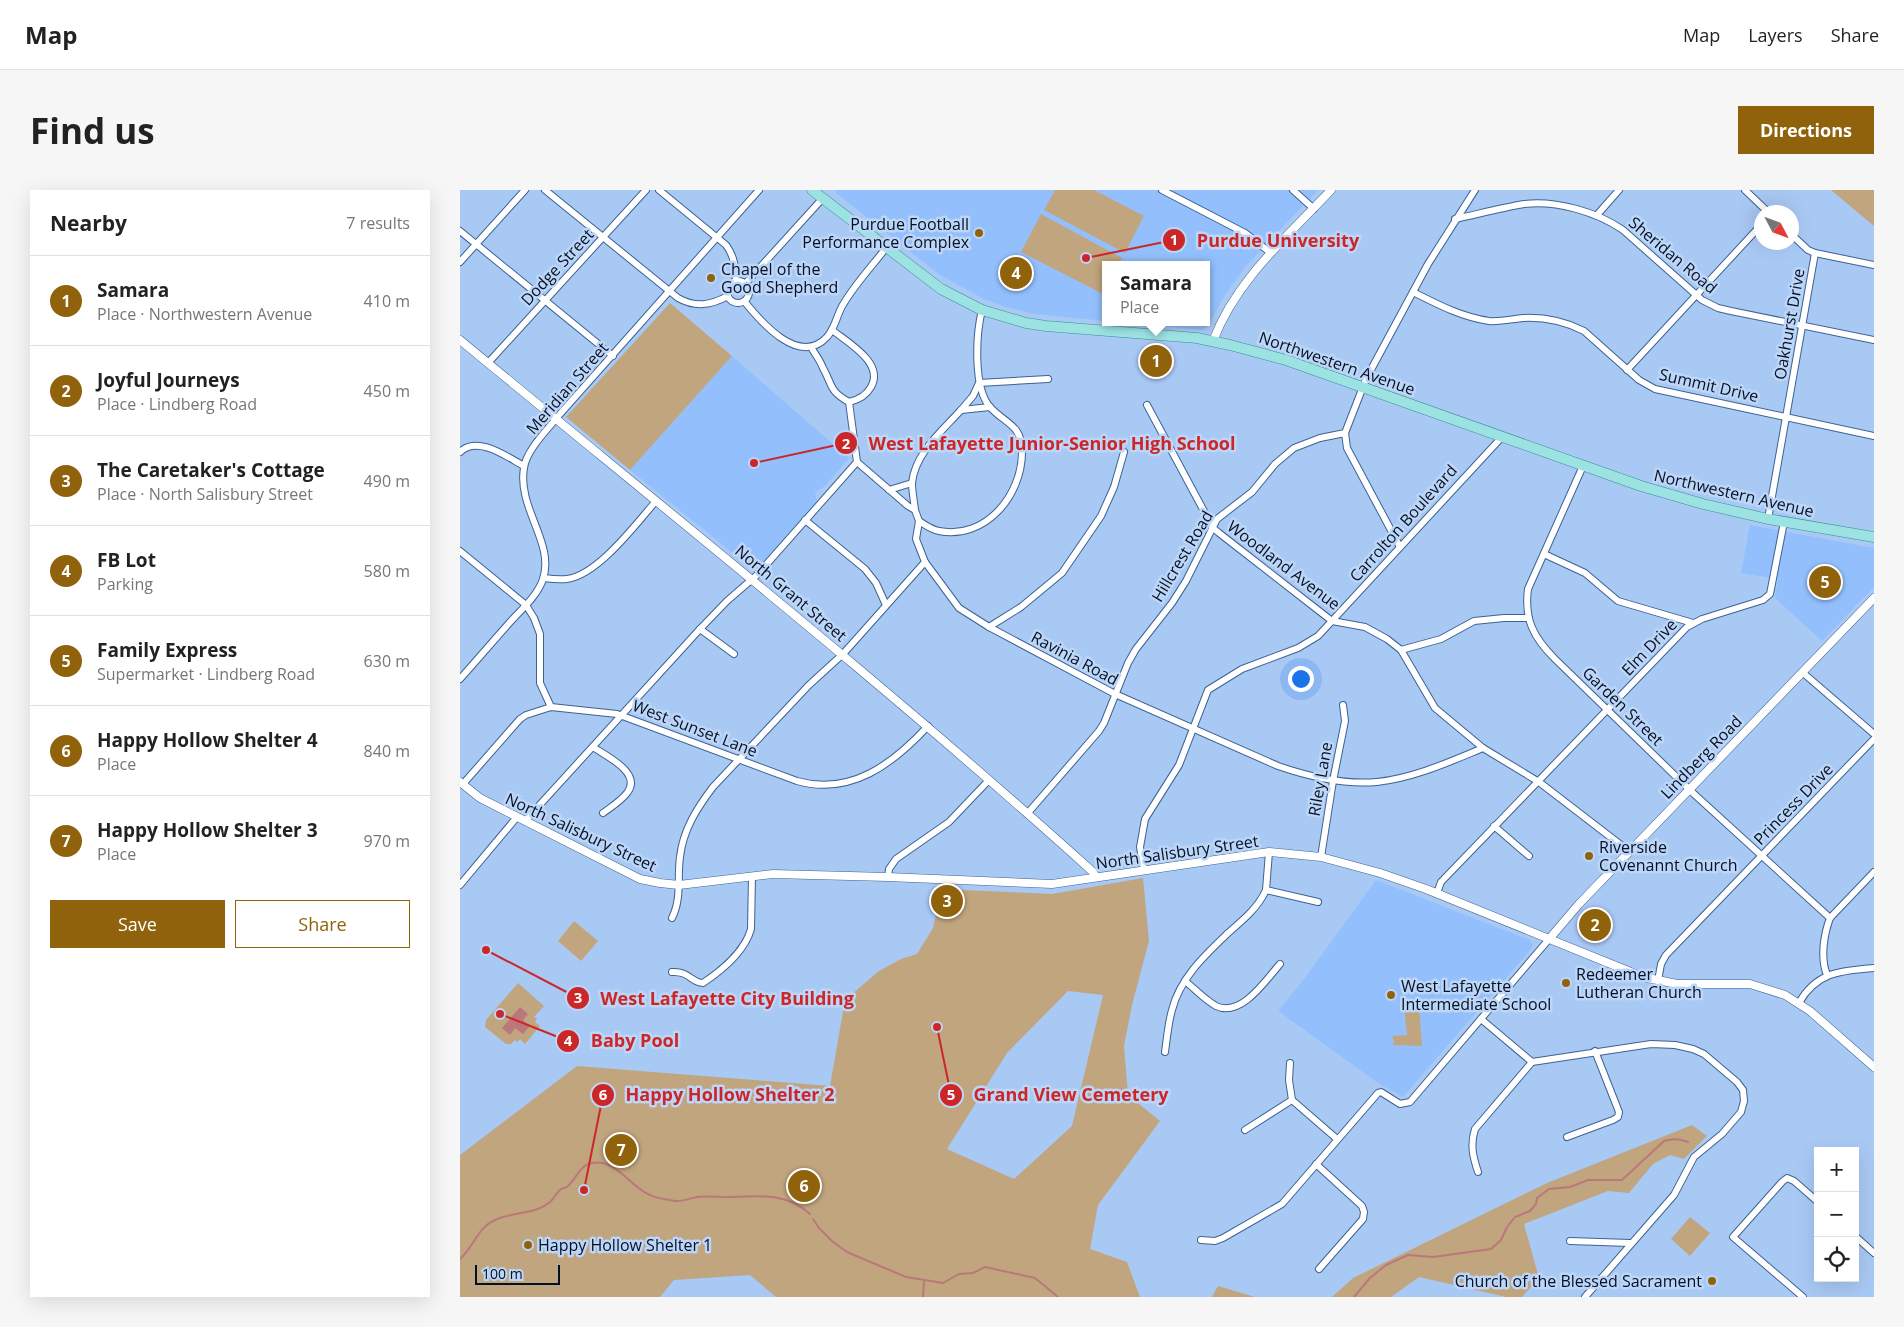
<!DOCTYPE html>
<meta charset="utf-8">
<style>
:root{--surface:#fff;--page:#f6f6f6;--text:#222;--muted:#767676;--line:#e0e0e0;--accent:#90620c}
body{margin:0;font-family:"Open Sans",sans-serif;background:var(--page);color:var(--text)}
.controls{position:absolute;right:15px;bottom:15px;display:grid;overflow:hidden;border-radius:0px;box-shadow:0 5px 20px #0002}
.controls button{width:45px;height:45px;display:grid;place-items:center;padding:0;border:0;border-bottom:1px solid var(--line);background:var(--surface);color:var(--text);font:25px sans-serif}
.compass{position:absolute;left:1294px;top:15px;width:45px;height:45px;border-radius:50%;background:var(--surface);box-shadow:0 5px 20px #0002;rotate:131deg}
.scale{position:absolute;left:15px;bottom:12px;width:85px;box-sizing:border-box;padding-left:5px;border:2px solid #041125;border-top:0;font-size:14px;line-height:18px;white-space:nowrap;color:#041125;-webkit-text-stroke:4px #bdd6f7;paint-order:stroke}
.you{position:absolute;left:840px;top:488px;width:18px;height:18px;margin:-12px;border:4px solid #fff;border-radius:50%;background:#1a73e8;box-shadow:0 0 0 8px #1a73e833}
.badge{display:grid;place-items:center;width:32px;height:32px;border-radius:50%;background:var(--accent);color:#fff;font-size:16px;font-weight:700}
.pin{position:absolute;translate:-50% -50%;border:2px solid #fff;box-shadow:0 1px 5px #0006}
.popup{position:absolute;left:642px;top:71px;width:108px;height:65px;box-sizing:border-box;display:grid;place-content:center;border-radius:0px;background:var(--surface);filter:drop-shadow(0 1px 4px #0005);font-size:16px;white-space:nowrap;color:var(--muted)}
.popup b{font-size:19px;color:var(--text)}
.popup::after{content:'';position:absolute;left:50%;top:100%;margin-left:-10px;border:10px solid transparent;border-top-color:var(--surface)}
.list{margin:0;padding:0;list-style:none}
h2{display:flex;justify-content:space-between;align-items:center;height:65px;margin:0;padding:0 20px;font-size:21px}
h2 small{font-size:16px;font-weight:400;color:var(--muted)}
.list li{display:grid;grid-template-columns:32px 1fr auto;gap:15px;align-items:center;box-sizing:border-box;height:90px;padding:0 20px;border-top:1px solid var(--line)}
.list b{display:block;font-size:19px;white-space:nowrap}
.list p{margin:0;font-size:16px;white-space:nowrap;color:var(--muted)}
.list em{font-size:16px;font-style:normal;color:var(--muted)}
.actions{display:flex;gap:10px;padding:15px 20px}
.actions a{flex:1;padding:11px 0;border:1px solid var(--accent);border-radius:0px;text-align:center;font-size:18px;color:var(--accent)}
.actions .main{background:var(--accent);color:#fff}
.icon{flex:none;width:28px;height:28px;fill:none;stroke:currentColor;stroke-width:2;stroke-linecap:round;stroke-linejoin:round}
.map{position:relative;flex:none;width:1414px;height:1107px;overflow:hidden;border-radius:0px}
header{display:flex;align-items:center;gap:30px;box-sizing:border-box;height:70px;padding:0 25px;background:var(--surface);border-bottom:1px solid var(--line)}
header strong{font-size:24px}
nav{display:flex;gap:28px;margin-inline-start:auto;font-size:18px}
.intro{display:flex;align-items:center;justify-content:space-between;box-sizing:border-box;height:120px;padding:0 30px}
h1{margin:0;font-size:35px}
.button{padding:12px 22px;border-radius:0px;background:var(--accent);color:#fff;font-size:18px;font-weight:700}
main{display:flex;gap:30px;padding:0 30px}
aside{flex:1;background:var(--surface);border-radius:0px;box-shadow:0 5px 20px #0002}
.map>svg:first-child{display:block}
.built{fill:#93c0fd}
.green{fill:#c1a57e;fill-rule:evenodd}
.water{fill:#bb787c}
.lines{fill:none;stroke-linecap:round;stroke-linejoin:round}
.stream{stroke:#bb787c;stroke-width:2}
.minor-casing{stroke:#3d6292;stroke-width:8}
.tertiary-casing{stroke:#3d6292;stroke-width:9}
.primary-casing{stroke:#3c8c94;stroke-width:11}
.minor{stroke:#fff;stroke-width:6}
.tertiary{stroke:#fff;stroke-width:8}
.primary{stroke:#9ce2e2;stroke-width:10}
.poi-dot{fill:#90620c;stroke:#bdd6f7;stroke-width:2}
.labels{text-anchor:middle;stroke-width:5;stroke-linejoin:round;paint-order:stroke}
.poi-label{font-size:16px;fill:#041125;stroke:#bdd6f7;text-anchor:start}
.street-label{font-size:16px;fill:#041125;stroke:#bdd6f7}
.leader{fill:none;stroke:#cc2728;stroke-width:2}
.callout-dot{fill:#cc2728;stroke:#bdd6f7;stroke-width:2}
.mark-label{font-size:15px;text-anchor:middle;font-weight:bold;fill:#fff}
.callout-label{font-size:18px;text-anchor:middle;font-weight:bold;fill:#cc2728;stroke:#bdd6f7;stroke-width:5;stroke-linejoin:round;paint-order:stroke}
</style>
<header>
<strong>Map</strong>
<nav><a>Map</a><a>Layers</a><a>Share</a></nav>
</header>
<div class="intro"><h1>Find us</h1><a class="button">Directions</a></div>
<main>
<aside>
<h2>Nearby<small>7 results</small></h2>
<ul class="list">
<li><span class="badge">1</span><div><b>Samara</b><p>Place · Northwestern Avenue</p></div><em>410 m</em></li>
<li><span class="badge">2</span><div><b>Joyful Journeys</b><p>Place · Lindberg Road</p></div><em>450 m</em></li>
<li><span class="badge">3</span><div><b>The Caretaker's Cottage</b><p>Place · North Salisbury Street</p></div><em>490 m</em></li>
<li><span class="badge">4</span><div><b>FB Lot</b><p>Parking</p></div><em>580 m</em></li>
<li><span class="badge">5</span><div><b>Family Express</b><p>Supermarket · Lindberg Road</p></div><em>630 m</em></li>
<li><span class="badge">6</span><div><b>Happy Hollow Shelter 4</b><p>Place</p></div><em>840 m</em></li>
<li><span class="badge">7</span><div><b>Happy Hollow Shelter 3</b><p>Place</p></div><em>970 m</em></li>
</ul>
<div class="actions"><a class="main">Save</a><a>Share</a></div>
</aside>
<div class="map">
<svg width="1414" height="1107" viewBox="0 0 1414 1107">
<rect width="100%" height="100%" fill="#a9c9f5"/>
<g class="built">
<path d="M375 0H858L786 76 765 105 747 137 742 140 664 132H746V75H646V131L574 124 546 117 524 109 480 85 376 3Z"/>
<path d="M272 166 389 268 365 296 355 302 357 311 295 381 170 280Z"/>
<path d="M1290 335 1414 358V397L1362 451 1315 408 1318 389 1281 383Z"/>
<path d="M916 690 1070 750 1072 754V758L943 907 918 893 818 821 844 789Z"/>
</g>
<g class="green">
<path d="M595 0H634L684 26 665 63 584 20Z"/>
<path d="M1371 0H1414V36Z"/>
<path d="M581 24 662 68 658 75H646V99L643 104 561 62Z"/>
<path d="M210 113 272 166 170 280 106 227Z"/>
<path d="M683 688 689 751 672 815 664 856 668 905 700 931 638 1015 630 1059 667 1072 680 1107H316L290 1085 214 1090 200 1107H0V965L117 876 370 896 385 810 419 781 441 769 457 764 473 738 482 699 592 704ZM608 801 643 805 612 936 554 989 487 959 547 863Z"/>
<path d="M114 731 138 751 121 771 98 751Z"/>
<path d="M58 793 84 816 74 827 77 829 75 832 80 836 65 854 60 849 57 852 55 850 51 854H46L25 837 26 830Z"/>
<path d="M959 814 962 856 933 855 934 851 932 846 947 845 944 816Z"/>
<path d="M1232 935 1247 946 1224 969 1210 965 1193 974 1169 1003 1148 1001 1064 1034 1079 1088 1062 1107H1046L959 1087 931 1107H872L893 1088 1087 993Z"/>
<path d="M1230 1027 1250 1043 1230 1066 1211 1049Z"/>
<path d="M758 1096 795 1107H752Z"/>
</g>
<path class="water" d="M60 817 68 824 63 830 70 836 63 844 55 838 50 845 42 838Z"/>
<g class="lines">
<g class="stream">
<path d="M353 1029 359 1038 373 1052 387 1062 446 1087 483 1093 499 1084 513 1083 525 1077 575 1088 598 1107"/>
<path d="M0 1069C14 1057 17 1038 35 1030 54 1021 76 1025 91 1011 95 1007 97 1002 101 999 103 998 106 998 108 996 116 989 120 975 132 973 157 969 169 996 190 1005 197 1009 207 1009 215 1011 222 1012 230 1008 237 1007 247 1006 258 1007 268 1007 297 1006 327 1002 350 1024"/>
<path d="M463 1107 464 1091"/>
<path d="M894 1107 910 1088 926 1075 948 1065 973 1067 1031 1059 1041 1050 1047 1037 1055 1027 1070 1021 1076 1014 1077 1008 1089 999 1110 997 1128 990H1162L1204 951C1213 948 1219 949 1228 952"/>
</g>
<defs>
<g id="minor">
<path d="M85 0 218 108C236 118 251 115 268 106"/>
<path d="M199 0 266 55C275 67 275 78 276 92"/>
<path d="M702 0 785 43 811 63"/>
<path d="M833 0 854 19"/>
<path d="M1285 0 1308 22"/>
<path d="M1137 25 1159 0"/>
<path d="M995 29C1018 24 1041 18 1064 14 1096 10 1137 22 1163 40L1242 110 1258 118 1271 121 1414 150"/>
<path d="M0 41 153 166"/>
<path d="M1332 45 1348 60 1355 63 1414 75"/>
<path d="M0 72 65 0"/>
<circle cx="278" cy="102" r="11"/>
<path d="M285 94 363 8"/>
<path d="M953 102C977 114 1001 127 1029 131 1040 132 1052 129 1063 128 1085 127 1104 131 1124 141L1179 190 1195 199 1414 246"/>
<path d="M284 111C301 132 339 177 367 147 376 137 377 123 384 113 396 93 412 76 426 58"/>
<path d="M372 140C387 152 425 173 411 197 406 206 398 210 389 212"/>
<path d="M351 157C355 164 360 170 363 178 373 196 369 201 389 212L397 272 448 316 455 320 459 331 456 349 465 372 499 418 529 437 655 504 818 576C850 587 883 595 917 592 954 588 989 572 1023 558"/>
<path d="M28 173 186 0"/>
<path d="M1167 180 1302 34"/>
<path d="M687 215 753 338 759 343 872 431 905 437 927 449 941 460 975 518 1023 558 1079 592 1170 662"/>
<path d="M501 220 513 206 519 193 588 189"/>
<path d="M885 243 887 258 940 357"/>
<path d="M0 262C18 245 47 267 64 276"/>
<path d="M1123 276 1068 399C1064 430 1074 448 1095 469L1234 604 1370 728"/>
<path d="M429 300 452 293"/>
<path d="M455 320C454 311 452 301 452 293 455 263 482 241 501 220L530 217"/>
<path d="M1308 329 1355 63"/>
<path d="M345 330 405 379 416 393 426 415"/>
<path d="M459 331C465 335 472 340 479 341 526 350 562 305 562 262 562 234 545 234 530 217 513 198 516 144 522 120"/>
<path d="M0 361 66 415 74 428 80 444V493L91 517"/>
<path d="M1084 364 1125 383 1158 411 1233 433"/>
<path d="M84 388C91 389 99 390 107 389 138 385 176 334 196 311"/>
<path d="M529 437 561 417 602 383 641 326 654 297 664 262"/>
<path d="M240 439 274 464"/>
<path d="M941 460 981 449 1014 431 1044 428H1068"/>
<path d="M1342 482 1414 544"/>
<path d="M0 489C17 470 34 450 51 431 62 419 78 405 83 389 95 353 57 318 64 278 66 260 89 238 100 224L299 0"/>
<path d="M133 557C146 566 183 583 167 603 161 611 151 617 143 623"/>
<path d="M3 594 60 529 66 525 91 517 157 524 337 591C391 606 433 574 468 536"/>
<path d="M567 624 639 541 644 533 668 473 676 459 712 413 726 391 757 329 792 302 815 274 834 258 860 248 885 243 906 189 968 74 1015 0"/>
<path d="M65 631 240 439 267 411 297 385 397 272"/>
<path d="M1034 636 1069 666"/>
<path d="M861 667 873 591 885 531 883 515"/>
<path d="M684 680 680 657 685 629 719 575 748 500 782 479 838 458 858 446 1042 247"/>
<path d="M428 687 429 679 436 669 489 632 529 590"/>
<path d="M0 695 57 627"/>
<path d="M806 700 858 712"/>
<path d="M977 703 981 692 1227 437 1242 429 1303 410 1310 404 1324 332"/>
<path d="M212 728C222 708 217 688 220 667 223 640 237 618 253 597L349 495 383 464 465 372"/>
<path d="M212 782C230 781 231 793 243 793 261 781 285 761 291 739L292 686"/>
<path d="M1367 785C1360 768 1364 744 1370 728L1414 682"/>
<path d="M725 791C735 799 745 810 756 816 781 828 806 790 820 774"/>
<path d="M1198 791 1201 774 1206 765 1414 549"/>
<path d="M1339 813C1357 781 1382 781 1414 778"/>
<path d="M1021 829 1072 872 1191 854 1215 855 1233 859 1244 864 1277 892 1283 900 1284 911 1281 922 1262 944 1234 967 1214 1005 1125 1107"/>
<path d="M705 862C707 848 708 834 712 820 720 788 745 765 768 743 782 731 798 718 806 700L809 662"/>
<path d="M830 873 829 890 832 910 877 949"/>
<path d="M785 940 832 910"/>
<path d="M1107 947 1153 930 1158 927 1159 922 1135 861"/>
<path d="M856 974 902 1016 904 1022 903 1029 859 1079"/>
<path d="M1018 982C1013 967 1010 955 1015 939L1072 872"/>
<path d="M1395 1046 1414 1063"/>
<path d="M741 1050 755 1051 763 1048 822 1014 918 903 921 902 940 914 950 912 1090 748"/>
<path d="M1110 1051 1170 1053"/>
<path d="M1343 1107 1273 1047 1322 992 1327 988 1334 991 1358 1012"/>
</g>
<g id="tertiary">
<path d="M0 150C213 326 428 497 633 682L636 687"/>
<path d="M753 151C776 90 828 46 871 0"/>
<path d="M0 592 20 608 180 689 200 693 219 695 313 684 428 687 592 694 809 662 861 667 920 683 966 699 1183 787 1217 794H1290L1325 805 1350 821 1414 877"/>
<path d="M1090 748 1119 714 1414 408"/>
</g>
<path id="primary" d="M352 0 481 99 522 120 566 133 586 136 737 148 770 155 826 170 1181 296 1243 314 1308 329 1414 347"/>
</defs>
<use href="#minor" class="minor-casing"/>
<use href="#tertiary" class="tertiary-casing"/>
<use href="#primary" class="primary-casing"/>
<use href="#minor" class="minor"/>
<use href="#tertiary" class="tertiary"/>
<use href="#primary" class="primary"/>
</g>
<g class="poi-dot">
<circle cx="519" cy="43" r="5"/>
<circle cx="251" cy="88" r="5"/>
<circle cx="1129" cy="666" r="5"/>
<circle cx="1106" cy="793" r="5"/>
<circle cx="931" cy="805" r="5"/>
<circle cx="68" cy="1055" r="5"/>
<circle cx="1252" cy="1091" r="5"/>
</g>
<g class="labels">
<g class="poi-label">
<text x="509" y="40" text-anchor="end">Purdue Football<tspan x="509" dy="18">Performance Complex</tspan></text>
<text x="261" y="85">Chapel of the<tspan x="261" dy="18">Good Shepherd</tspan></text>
<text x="1139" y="663">Riverside<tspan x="1139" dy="18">Covenannt Church</tspan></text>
<text x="1116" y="790">Redeemer<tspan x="1116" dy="18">Lutheran Church</tspan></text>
<text x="941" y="802">West Lafayette<tspan x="941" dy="18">Intermediate School</tspan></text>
<text x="78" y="1061">Happy Hollow Shelter 1</text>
<text x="1242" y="1097" text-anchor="end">Church of the Blessed Sacrament</text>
</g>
<g class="street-label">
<text transform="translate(1213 65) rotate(40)" y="6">Sheridan Road</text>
<text transform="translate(97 77) rotate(-47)" y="6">Dodge Street</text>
<text transform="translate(1329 134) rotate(-80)" y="6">Oakhurst Drive</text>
<text transform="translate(877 173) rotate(19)" y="6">Northwestern Avenue</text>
<text transform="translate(1249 195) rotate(13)" y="6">Summit Drive</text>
<text transform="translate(107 198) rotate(-49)" y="6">Meridian Street</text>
<text transform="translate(1274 303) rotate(13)" y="6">Northwestern Avenue</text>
<text transform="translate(943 333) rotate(-48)" y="6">Carrolton Boulevard</text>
<text transform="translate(722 366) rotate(-59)" y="6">Hillcrest Road</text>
<text transform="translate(824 375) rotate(37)" y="6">Woodland Avenue</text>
<text transform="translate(331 403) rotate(40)" y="6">North Grant Street</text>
<text transform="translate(1189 457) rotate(-46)" y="6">Elm Drive</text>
<text transform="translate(615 468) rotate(28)" y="6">Ravinia Road</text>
<text transform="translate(1163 516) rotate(44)" y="6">Garden Street</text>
<text transform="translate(235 538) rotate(21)" y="6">West Sunset Lane</text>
<text transform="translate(1241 567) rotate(-46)" y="6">Lindberg Road</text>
<text transform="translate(860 589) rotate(-80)" y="6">Riley Lane</text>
<text transform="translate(1333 614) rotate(-46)" y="6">Princess Drive</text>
<text transform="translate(121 642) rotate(25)" y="6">North Salisbury Street</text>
<text transform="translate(717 662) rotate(-8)" y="6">North Salisbury Street</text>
</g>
</g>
<path class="leader" d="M626 68L714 50M294 273L386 253M26 760L118 808M40 824L108 851M477 837L491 905M124 1000L143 905"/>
<g class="callout-dot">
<circle cx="626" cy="68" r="5"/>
<circle cx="294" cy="273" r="5"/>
<circle cx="26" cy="760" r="5"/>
<circle cx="40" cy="824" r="5"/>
<circle cx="477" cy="837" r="5"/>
<circle cx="124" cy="1000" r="5"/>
<circle cx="714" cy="50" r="12"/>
<circle cx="386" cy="253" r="12"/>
<circle cx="118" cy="808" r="12"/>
<circle cx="108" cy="851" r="12"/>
<circle cx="491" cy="905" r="12"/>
<circle cx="143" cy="905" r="12"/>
</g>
<g class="mark-label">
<text x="714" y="55">1</text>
<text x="386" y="259">2</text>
<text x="118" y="813">3</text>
<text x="108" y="856">4</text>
<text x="491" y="910">5</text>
<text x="143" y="910">6</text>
</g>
<g class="callout-label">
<text x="818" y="57">Purdue University</text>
<text x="592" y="260">West Lafayette Junior-Senior High School</text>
<text x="267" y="815">West Lafayette City Building</text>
<text x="175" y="857">Baby Pool</text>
<text x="611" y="911">Grand View Cemetery</text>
<text x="270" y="911">Happy Hollow Shelter 2</text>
</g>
</svg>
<div class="controls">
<button>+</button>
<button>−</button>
<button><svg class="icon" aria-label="locate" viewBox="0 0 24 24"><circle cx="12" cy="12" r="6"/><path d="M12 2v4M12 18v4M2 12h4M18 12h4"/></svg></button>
</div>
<svg class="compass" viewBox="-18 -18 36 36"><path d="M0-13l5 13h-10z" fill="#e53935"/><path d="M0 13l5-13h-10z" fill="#767676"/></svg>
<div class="scale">100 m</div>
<div class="you"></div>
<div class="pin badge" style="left:696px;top:171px">1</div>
<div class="popup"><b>Samara</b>Place</div>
<div class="pin badge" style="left:1135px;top:735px">2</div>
<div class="pin badge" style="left:487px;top:711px">3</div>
<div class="pin badge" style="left:556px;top:83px">4</div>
<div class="pin badge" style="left:1365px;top:392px">5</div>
<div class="pin badge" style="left:344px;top:996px">6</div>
<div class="pin badge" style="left:161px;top:960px">7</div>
</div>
</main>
